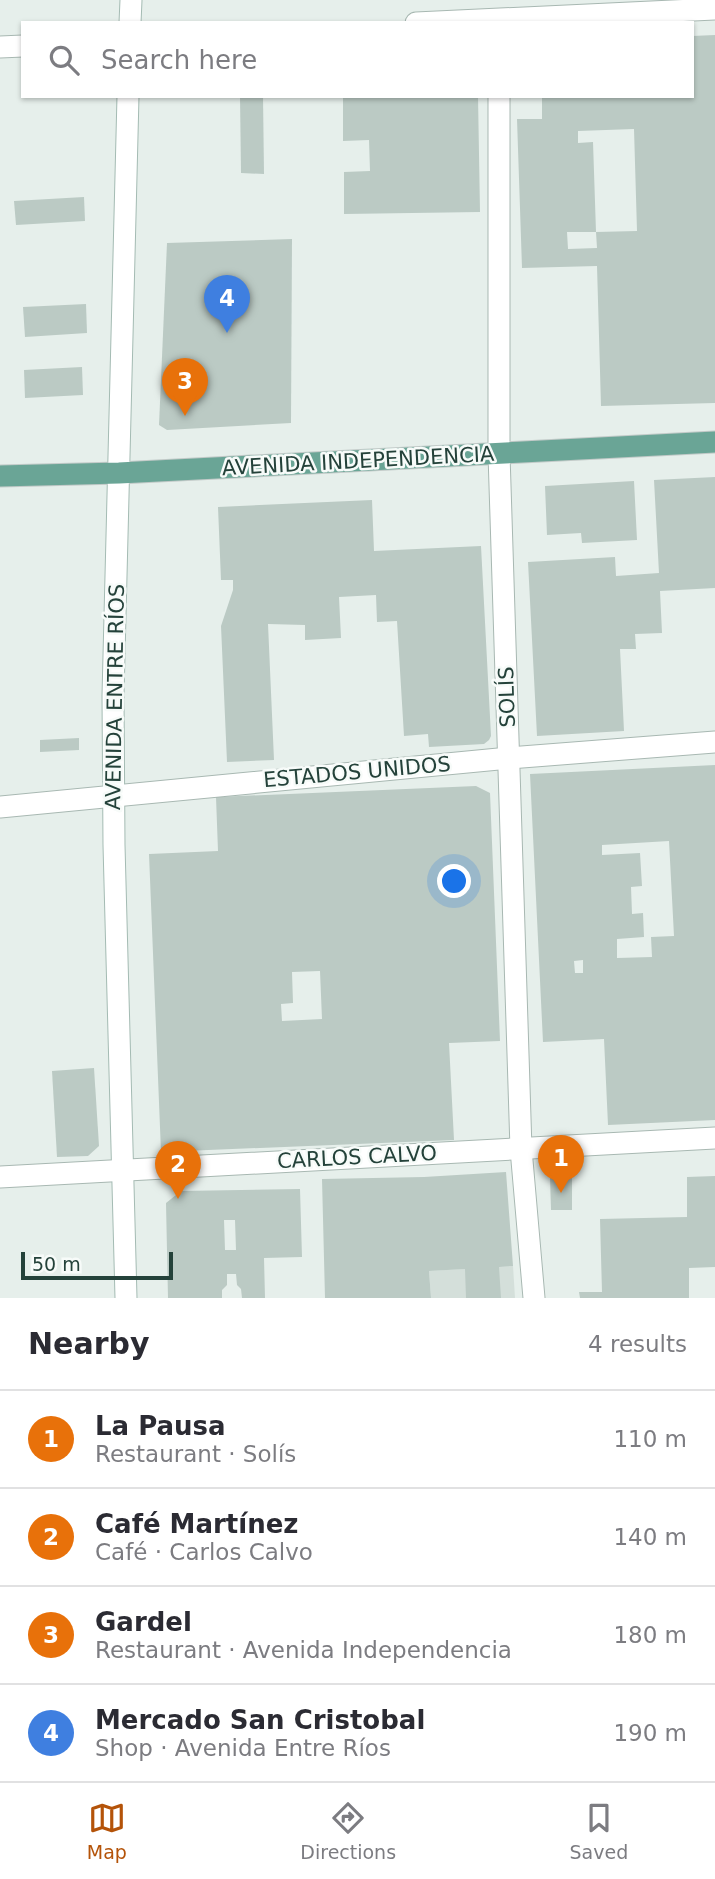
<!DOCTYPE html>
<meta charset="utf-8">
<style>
:root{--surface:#fff;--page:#f2f2f3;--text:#2b2b33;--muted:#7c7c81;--line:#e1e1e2;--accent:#b45309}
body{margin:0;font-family:"DejaVu Sans",sans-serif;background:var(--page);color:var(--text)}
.scale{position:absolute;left:21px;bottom:18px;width:152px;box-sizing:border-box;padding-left:7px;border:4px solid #24423a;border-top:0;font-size:19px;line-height:24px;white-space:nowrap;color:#24423a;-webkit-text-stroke:5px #f7fbf9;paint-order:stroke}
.you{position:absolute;left:455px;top:882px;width:24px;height:24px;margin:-18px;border:5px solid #fff;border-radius:50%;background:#1a73e8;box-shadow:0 0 0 10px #1a73e833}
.badge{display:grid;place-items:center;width:46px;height:46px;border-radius:50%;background:var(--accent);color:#fff;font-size:23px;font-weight:700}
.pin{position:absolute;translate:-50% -58px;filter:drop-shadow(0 2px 4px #0008)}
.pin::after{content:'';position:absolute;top:37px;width:24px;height:21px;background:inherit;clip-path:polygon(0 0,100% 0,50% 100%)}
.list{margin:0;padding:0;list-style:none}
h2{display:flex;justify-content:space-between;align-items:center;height:91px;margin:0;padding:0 28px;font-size:30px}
h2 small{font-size:23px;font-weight:400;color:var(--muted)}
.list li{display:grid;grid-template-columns:46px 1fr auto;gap:21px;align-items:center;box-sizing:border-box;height:98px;padding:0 28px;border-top:2px solid var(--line)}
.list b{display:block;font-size:26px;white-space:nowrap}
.list p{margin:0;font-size:23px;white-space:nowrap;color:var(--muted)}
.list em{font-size:23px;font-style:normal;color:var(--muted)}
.icon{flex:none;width:38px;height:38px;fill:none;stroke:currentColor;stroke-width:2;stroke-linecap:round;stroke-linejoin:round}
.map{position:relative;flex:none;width:715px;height:1298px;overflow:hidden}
.search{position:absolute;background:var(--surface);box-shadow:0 2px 5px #0004;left:21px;right:21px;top:21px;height:77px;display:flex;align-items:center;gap:18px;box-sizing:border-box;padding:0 24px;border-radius:0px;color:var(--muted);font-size:26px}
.sheet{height:483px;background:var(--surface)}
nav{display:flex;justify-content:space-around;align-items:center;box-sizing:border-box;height:98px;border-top:2px solid var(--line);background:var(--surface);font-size:19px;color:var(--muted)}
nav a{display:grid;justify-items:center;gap:4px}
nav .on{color:var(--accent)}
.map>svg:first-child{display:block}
.built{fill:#d4dfda}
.building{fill:#bbcac4;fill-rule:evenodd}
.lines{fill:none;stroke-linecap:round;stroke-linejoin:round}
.minor-casing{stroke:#a8b8b2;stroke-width:23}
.secondary-casing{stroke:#a4bbb3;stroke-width:23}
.primary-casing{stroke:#c2cac8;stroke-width:23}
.minor{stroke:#fff;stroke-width:21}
.secondary{stroke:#fff;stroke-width:21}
.primary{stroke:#6aa596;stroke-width:21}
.labels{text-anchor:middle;stroke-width:5;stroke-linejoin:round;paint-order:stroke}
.street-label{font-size:21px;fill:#24423a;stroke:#f7fbf9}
</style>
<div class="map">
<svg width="715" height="1298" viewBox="0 0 715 1298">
<rect width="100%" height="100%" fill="#e6efeb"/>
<path class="built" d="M513 1266 515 1298H431L429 1271Z"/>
<g class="building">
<path d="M715 35V403L601 406 597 266 522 268 517 119H542V96H692V36ZM634 129 637 231 596 232 593 142 578 143V131ZM567 232H596L597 248 568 249Z"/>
<path d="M240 96H263L264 174 241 173Z"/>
<path d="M343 96H478L480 212 344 214V172L370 171 369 140 343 141Z"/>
<path d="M84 197 85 221 16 225 14 201Z"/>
<path d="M292 239 291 423 167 430 159 425 167 243Z"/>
<path d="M86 304 87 333 25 337 23 307Z"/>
<path d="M82 367 83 395 25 398 24 370Z"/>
<path d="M715 477V588L660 591 662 633 635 634 636 649H620L624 731 537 736 528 562 615 557 616 576 659 573 654 480Z"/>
<path d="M634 481 637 540 582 543 581 533 547 535 545 486Z"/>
<path d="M372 500 374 551 481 546 491 736 489 740 484 744 429 747 428 734 404 736 397 621 377 622 376 595 339 597 341 638 305 640V625L268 624 274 760 227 762 221 626 233 590V580H221L218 507Z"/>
<path d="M79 738V750L40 752V740Z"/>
<path d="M715 765V1120L608 1125 604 1039 543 1042 530 774ZM669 841 674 936 651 937 652 957 617 958V939L644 937 643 913 632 914 631 887 642 886 640 853 602 855V845ZM583 960V973H575L574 961Z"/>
<path d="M476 786 490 793 500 1041 449 1043 454 1140 161 1152 149 854 218 851 216 797ZM320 971 322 1019 282 1021 281 1004 293 1003 292 972Z"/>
<path d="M94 1068 99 1146 88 1156 57 1157 52 1071Z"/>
<path d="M559 1170H572V1210H551L550 1177Z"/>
<path d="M506 1172 513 1266 499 1267 501 1298H466L465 1269 429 1271 431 1298H325L322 1179 424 1177Z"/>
<path d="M715 1176V1267L689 1268V1298H580L579 1292H602L600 1219 687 1217V1177Z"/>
<path d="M300 1189 302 1257 264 1258 265 1298H242L241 1289 237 1285 236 1274H227V1285L222 1290V1298H168L166 1203 181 1191ZM224 1220H235L236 1250H225Z"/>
</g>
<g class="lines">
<defs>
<g id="minor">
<path d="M416 23 715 9"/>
<path d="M0 47 23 46"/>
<path d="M499 96V454L521 1149 534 1298"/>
<path d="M0 807 509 758 715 742"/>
<path d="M0 1177 715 1138"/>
</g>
<g id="secondary">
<path d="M130 23 131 0"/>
<path d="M126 1298 114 845 113 696 128 96"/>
</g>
<path id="primary" d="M0 476 119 473 715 442"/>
</defs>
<use href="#minor" class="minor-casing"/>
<use href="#secondary" class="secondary-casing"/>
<use href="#primary" class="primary-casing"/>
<use href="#minor" class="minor"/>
<use href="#secondary" class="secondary"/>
<use href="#primary" class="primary"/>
</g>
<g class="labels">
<g class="street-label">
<text transform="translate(358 461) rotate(-3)" y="7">AVENIDA INDEPENDENCIA</text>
<text transform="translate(115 697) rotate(-89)" y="7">AVENIDA ENTRE RÍOS</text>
<text transform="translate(507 697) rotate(-92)" y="7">SOLÍS</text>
<text transform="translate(357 772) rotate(-5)" y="7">ESTADOS UNIDOS</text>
<text transform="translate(357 1157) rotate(-3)" y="7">CARLOS CALVO</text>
</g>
</g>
</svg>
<div class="scale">50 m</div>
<div class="you"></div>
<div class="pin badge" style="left:561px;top:1193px;background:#e8710a">1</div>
<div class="pin badge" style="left:178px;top:1199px;background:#e8710a">2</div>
<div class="pin badge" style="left:185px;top:416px;background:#e8710a">3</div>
<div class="pin badge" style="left:227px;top:333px;background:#3f7fe0">4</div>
<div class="search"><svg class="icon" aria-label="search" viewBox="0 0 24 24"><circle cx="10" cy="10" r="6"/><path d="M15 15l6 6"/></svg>Search here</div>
</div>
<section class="sheet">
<h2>Nearby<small>4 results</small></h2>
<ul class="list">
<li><span class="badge" style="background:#e8710a">1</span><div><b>La Pausa</b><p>Restaurant · Solís</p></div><em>110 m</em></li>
<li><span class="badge" style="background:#e8710a">2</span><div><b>Café Martínez</b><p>Café · Carlos Calvo</p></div><em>140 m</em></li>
<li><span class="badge" style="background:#e8710a">3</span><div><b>Gardel</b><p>Restaurant · Avenida Independencia</p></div><em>180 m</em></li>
<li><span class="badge" style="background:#3f7fe0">4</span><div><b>Mercado San Cristobal</b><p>Shop · Avenida Entre Ríos</p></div><em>190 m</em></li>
</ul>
</section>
<nav>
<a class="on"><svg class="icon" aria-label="map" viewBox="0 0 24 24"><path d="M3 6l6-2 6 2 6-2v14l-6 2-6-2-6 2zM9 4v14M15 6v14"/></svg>Map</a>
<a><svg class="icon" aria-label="directions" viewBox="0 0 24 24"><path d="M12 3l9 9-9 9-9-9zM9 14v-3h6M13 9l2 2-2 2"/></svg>Directions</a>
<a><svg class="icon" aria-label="saved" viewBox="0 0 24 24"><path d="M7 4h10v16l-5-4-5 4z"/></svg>Saved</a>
</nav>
